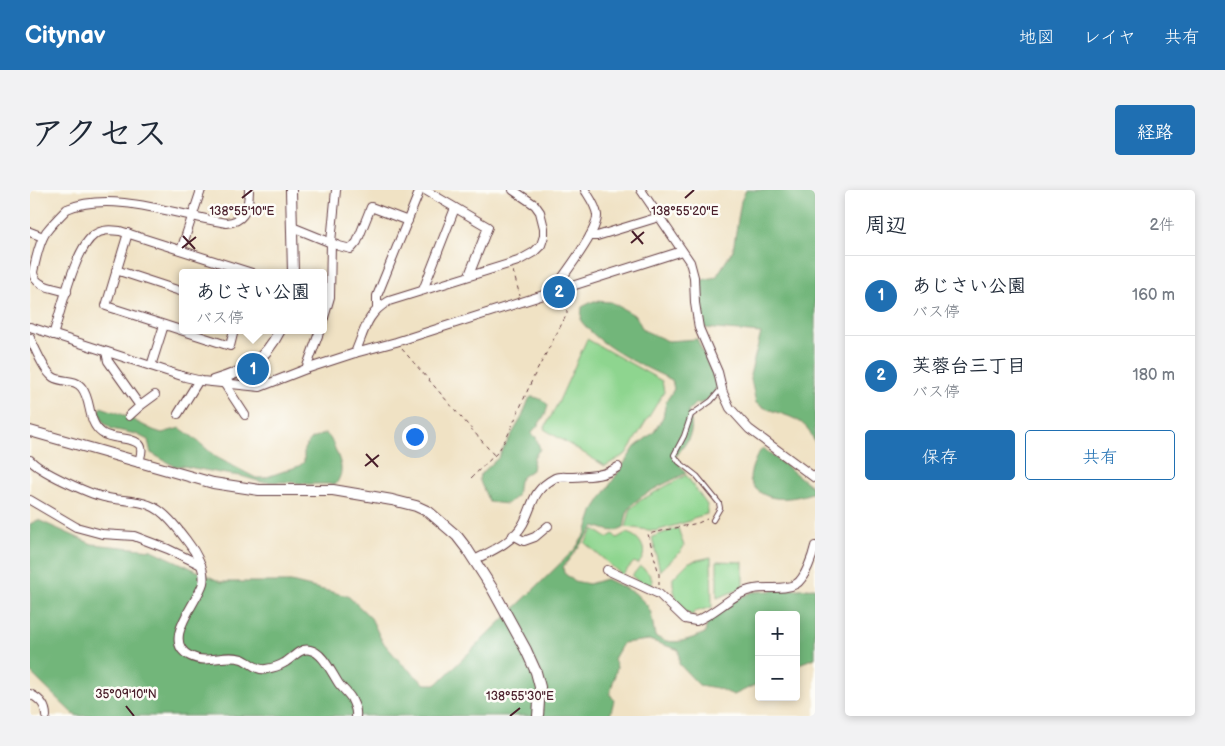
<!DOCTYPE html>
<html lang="ja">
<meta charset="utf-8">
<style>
:root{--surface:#fff;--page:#f2f2f3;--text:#1f2937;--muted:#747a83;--line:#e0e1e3;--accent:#1f6fb2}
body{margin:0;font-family:"Balsamiq Sans","Klee One",sans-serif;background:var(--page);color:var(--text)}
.controls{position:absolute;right:15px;bottom:15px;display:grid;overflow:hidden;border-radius:5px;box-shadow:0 2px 8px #0003}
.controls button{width:45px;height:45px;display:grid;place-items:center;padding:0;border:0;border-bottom:1px solid var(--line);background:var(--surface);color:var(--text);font:25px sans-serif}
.you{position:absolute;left:384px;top:246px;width:18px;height:18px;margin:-12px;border:4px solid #fff;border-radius:50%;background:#1a73e8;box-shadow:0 0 0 8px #1a73e833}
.badge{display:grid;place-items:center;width:32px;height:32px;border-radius:50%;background:var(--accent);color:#fff;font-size:16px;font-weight:700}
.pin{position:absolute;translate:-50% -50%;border:2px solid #fff;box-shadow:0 1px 5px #0006}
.popup{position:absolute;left:149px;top:79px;width:148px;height:65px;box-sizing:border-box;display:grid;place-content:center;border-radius:5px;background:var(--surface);filter:drop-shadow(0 1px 4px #0005);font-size:16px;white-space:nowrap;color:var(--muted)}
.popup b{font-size:19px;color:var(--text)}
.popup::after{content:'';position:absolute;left:50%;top:100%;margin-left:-10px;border:10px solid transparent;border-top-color:var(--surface)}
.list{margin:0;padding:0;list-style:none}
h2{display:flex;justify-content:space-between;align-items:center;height:65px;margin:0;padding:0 20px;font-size:21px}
h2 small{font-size:16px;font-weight:400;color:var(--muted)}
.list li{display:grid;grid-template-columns:32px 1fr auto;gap:15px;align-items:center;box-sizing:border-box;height:80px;padding:0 20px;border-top:1px solid var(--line)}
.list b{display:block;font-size:19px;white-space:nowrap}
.list p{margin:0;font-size:16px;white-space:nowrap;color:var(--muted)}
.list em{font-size:16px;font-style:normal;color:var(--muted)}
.actions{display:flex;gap:10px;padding:15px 20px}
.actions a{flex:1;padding:11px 0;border:1px solid var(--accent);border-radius:5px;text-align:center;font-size:18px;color:var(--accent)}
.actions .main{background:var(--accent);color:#fff}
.map{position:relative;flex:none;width:785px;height:526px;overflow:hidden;border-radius:5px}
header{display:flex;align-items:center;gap:30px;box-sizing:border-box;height:70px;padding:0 25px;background:var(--accent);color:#fff}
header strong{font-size:24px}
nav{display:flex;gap:28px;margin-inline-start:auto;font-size:18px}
.intro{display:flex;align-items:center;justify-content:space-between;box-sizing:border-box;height:120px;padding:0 30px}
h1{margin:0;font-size:35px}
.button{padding:12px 22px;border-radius:5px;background:var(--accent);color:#fff;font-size:18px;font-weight:700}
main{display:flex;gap:30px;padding:0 30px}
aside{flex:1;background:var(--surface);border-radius:5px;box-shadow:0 2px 8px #0003}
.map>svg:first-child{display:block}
.green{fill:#8ed58f;stroke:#6c7a5d}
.forest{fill:#72b67a;stroke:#5e6a52}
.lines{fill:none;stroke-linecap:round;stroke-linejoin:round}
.service-casing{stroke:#633c42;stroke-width:6}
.minor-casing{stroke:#633c42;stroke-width:10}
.tertiary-casing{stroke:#633c42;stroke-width:12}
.path{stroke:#633c42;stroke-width:1;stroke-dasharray:4 4;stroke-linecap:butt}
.service{stroke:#fff;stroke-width:4}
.minor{stroke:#fff;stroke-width:8}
.tertiary{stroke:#fff;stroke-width:10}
.ticks{fill:none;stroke:#4a1f2b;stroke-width:2}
.ticks-label{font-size:12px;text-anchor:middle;fill:#4a1f2b;stroke:#fdfcf7;stroke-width:5;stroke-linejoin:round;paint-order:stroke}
</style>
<header>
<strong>Citynav</strong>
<nav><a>地図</a><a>レイヤ</a><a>共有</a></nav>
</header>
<div class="intro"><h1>アクセス</h1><a class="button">経路</a></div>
<main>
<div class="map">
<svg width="785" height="526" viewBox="0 0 785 526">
<rect width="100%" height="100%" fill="#fdfcf7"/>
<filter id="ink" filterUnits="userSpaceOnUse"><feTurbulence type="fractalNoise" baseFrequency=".02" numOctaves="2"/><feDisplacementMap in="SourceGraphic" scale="10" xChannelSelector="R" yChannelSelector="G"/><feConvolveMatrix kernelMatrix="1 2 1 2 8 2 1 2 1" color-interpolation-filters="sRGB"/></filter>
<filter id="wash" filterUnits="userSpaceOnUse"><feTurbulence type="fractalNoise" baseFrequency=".0096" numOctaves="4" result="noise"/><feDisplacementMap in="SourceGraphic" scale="20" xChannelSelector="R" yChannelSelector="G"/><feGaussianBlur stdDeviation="1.12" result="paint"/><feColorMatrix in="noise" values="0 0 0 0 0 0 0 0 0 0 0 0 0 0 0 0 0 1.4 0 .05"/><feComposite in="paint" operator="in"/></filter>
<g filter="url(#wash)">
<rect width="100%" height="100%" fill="#f0e2c4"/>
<g class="green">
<path d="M557 149 632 191 634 202 596 264 575 276 514 239 528 213Z"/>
<path d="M656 285 677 315V324L663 328 660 331 626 341 596 337 601 318 611 310Z"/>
<path d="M648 338 654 356 651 361 630 381 622 347Z"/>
<path d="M564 339 577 348 583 344 587 348 596 343C611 346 620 363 608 374L604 372 592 385 555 353Z"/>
<path d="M681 367 682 417 664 422 663 425C649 423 642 400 643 388L659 372Z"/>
<path d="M687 371 713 372V398L687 408Z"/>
<path d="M610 376C617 381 624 387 622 396L611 394 602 386Z"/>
</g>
<g class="forest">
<path d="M716 0H785V253C783 249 781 242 777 238 764 223 741 224 726 213L720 185 731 143 675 138C667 122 670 107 672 90L686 87 703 60 711 11Z"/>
<path d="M564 111 581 112 606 126 613 140 638 151 667 149 688 196C682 206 678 213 665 214L658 221C667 243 657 251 645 268L656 283C640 292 608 304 599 319 596 324 595 332 594 338 584 344 575 339 565 336L533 377 534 383 544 391 559 394 576 389 605 403 617 415 621 423 625 446C642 457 658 450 675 443L677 433 707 409 722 402 785 398V468L766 475V425H729V493L704 505 687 498 669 495 649 474V460L619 450 593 453 584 469 587 477 580 504 584 510 580 526H48L43 524 0 482V334L8 330 62 354 122 360 191 392H261L318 406 341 428 352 451 371 473 395 494H407L545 359 556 343 564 319 605 257 624 242 633 227 636 212 644 199 642 190C611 175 573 159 551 131L552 117Z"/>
<path d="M501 207C508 207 513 210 518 215 517 224 508 236 502 242V245L506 247 510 259 504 267 502 280 492 287 489 291 487 306 477 314 459 312 449 289 450 285 468 268 492 227 499 209Z"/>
<path d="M71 217 91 224 123 240 132 243 150 238 164 248 186 267 226 288H234L269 276 274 272V259L280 250 295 243C301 248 301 250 304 256 309 270 316 279 306 294H278L259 292H231L211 286 196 284 153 276H144L121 263 118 250 106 244 82 239 74 233 69 221Z"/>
<path d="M733 258 785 299V302C767 308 741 314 726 299 719 291 719 288 722 278 725 270 727 264 733 258Z"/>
</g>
</g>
<g filter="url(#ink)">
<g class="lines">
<defs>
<path id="service" d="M683 330 690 318 689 313 667 286 649 272 644 265 654 246 661 225 681 211 692 198"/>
<g id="minor">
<path d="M395 0 458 37 439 85"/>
<path d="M611 0 660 72 664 87 665 113 669 138 688 182 693 203 700 218 719 239 785 288"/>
<path d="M262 37 309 56 321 59 327 52 341 17 378 31"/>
<path d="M0 42 13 47"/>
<path d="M98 43 76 116 200 156 204 140"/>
<path d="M560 46H567L629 27"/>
<path d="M151 60 171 0"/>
<path d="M86 80 153 102"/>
<path d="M393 100 425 18"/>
<path d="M37 102C25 98 4 97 3 82 6 69 9 52 16 42 22 34 30 26 37 19 82 0 147 25 196 33 215 32 219 16 219 0"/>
<path d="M522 102C533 86 568 42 567 25 566 16 560 8 555 0"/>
<path d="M347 118V106L390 0"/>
<path d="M293 131 300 107 301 52 306 0"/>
<path d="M0 137 155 187 172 191 230 197 276 179 325 163 366 152 652 61"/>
<path d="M23 145C31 121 45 58 64 45 72 39 81 40 90 41L222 83"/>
<path d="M0 148C5 158 14 181 23 187 32 193 45 188 52 198 62 211 57 232 72 243 82 250 100 246 109 254 114 259 110 266 109 273"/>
<path d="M76 162 78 171 110 216 99 226"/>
<path d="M325 163C335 140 336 124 359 111L488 71 504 62 511 55 514 46V38L510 22 505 15 483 0"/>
<path d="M121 176 134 135"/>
<path d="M276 179 290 140"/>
<path d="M194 193 215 225"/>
<path d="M110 216 125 205"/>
<path d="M148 224 169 190"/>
<path d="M0 270C9 281 59 304 74 307 88 311 105 309 119 315 134 320 148 339 157 351 165 361 176 379 173 393 168 412 130 451 160 466 177 475 195 463 212 469 220 472 227 481 236 479 242 478 249 476 254 473 262 469 270 457 280 460 293 462 302 484 309 494 313 499 318 503 321 508 324 514 327 520 326 526"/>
<path d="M0 310 46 337 72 344 104 346 138 359 171 375"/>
<path d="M483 345 494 351 505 347 518 336"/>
<path d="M444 370C462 361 483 352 493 334 504 314 501 301 525 288 529 286 535 287 540 287 557 286 573 287 588 277"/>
<path d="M577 380 629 404 655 429 666 431C687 423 702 403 724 399 737 396 754 401 766 394 775 389 783 365 785 356"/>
<path d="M0 504C10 509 16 515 16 526"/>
</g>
<g id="tertiary">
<path d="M261 0 263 83"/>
<path d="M183 191C216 181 234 172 250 140"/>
<path d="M0 241 183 293 229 300H303L362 310 386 316 399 322 427 346 437 359 462 398 496 460 506 482 510 497 508 526"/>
</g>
</defs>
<use href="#service" class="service-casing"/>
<use href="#minor" class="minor-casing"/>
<use href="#tertiary" class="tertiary-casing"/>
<g class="path">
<path d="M483 81 490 106"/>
<path d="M372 159 464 265"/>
<path d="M441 288 468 262 478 245 503 188 537 124V121L527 108"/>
<path d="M629 395V384L618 344 668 333 677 329"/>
</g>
<use href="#service" class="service"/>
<use href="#minor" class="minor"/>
<use href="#tertiary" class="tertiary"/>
</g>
</g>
<path class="ticks" d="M212 8 222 0M655 8 664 0M602 41 613 54M153 46 165 59M601 53 614 42M152 58 166 47M336 264 348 277M335 276 349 265M96 516 104 526M480 526 490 518"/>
<g class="ticks-label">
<text x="212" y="25">138°55'10"E</text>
<text x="655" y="25">138°55'20"E</text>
<text x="96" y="508">35°09'10"N</text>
<text x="490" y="510">138°55'30"E</text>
</g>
</svg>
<div class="controls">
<button>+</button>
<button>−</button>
</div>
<div class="you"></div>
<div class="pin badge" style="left:223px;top:179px">1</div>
<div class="popup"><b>あじさい公園</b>バス停</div>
<div class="pin badge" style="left:529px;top:102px">2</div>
</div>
<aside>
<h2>周辺<small>2件</small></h2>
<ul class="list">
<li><span class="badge">1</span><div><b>あじさい公園</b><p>バス停</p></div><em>160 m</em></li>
<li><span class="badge">2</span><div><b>芙蓉台三丁目</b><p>バス停</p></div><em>180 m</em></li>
</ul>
<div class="actions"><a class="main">保存</a><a>共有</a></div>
</aside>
</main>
